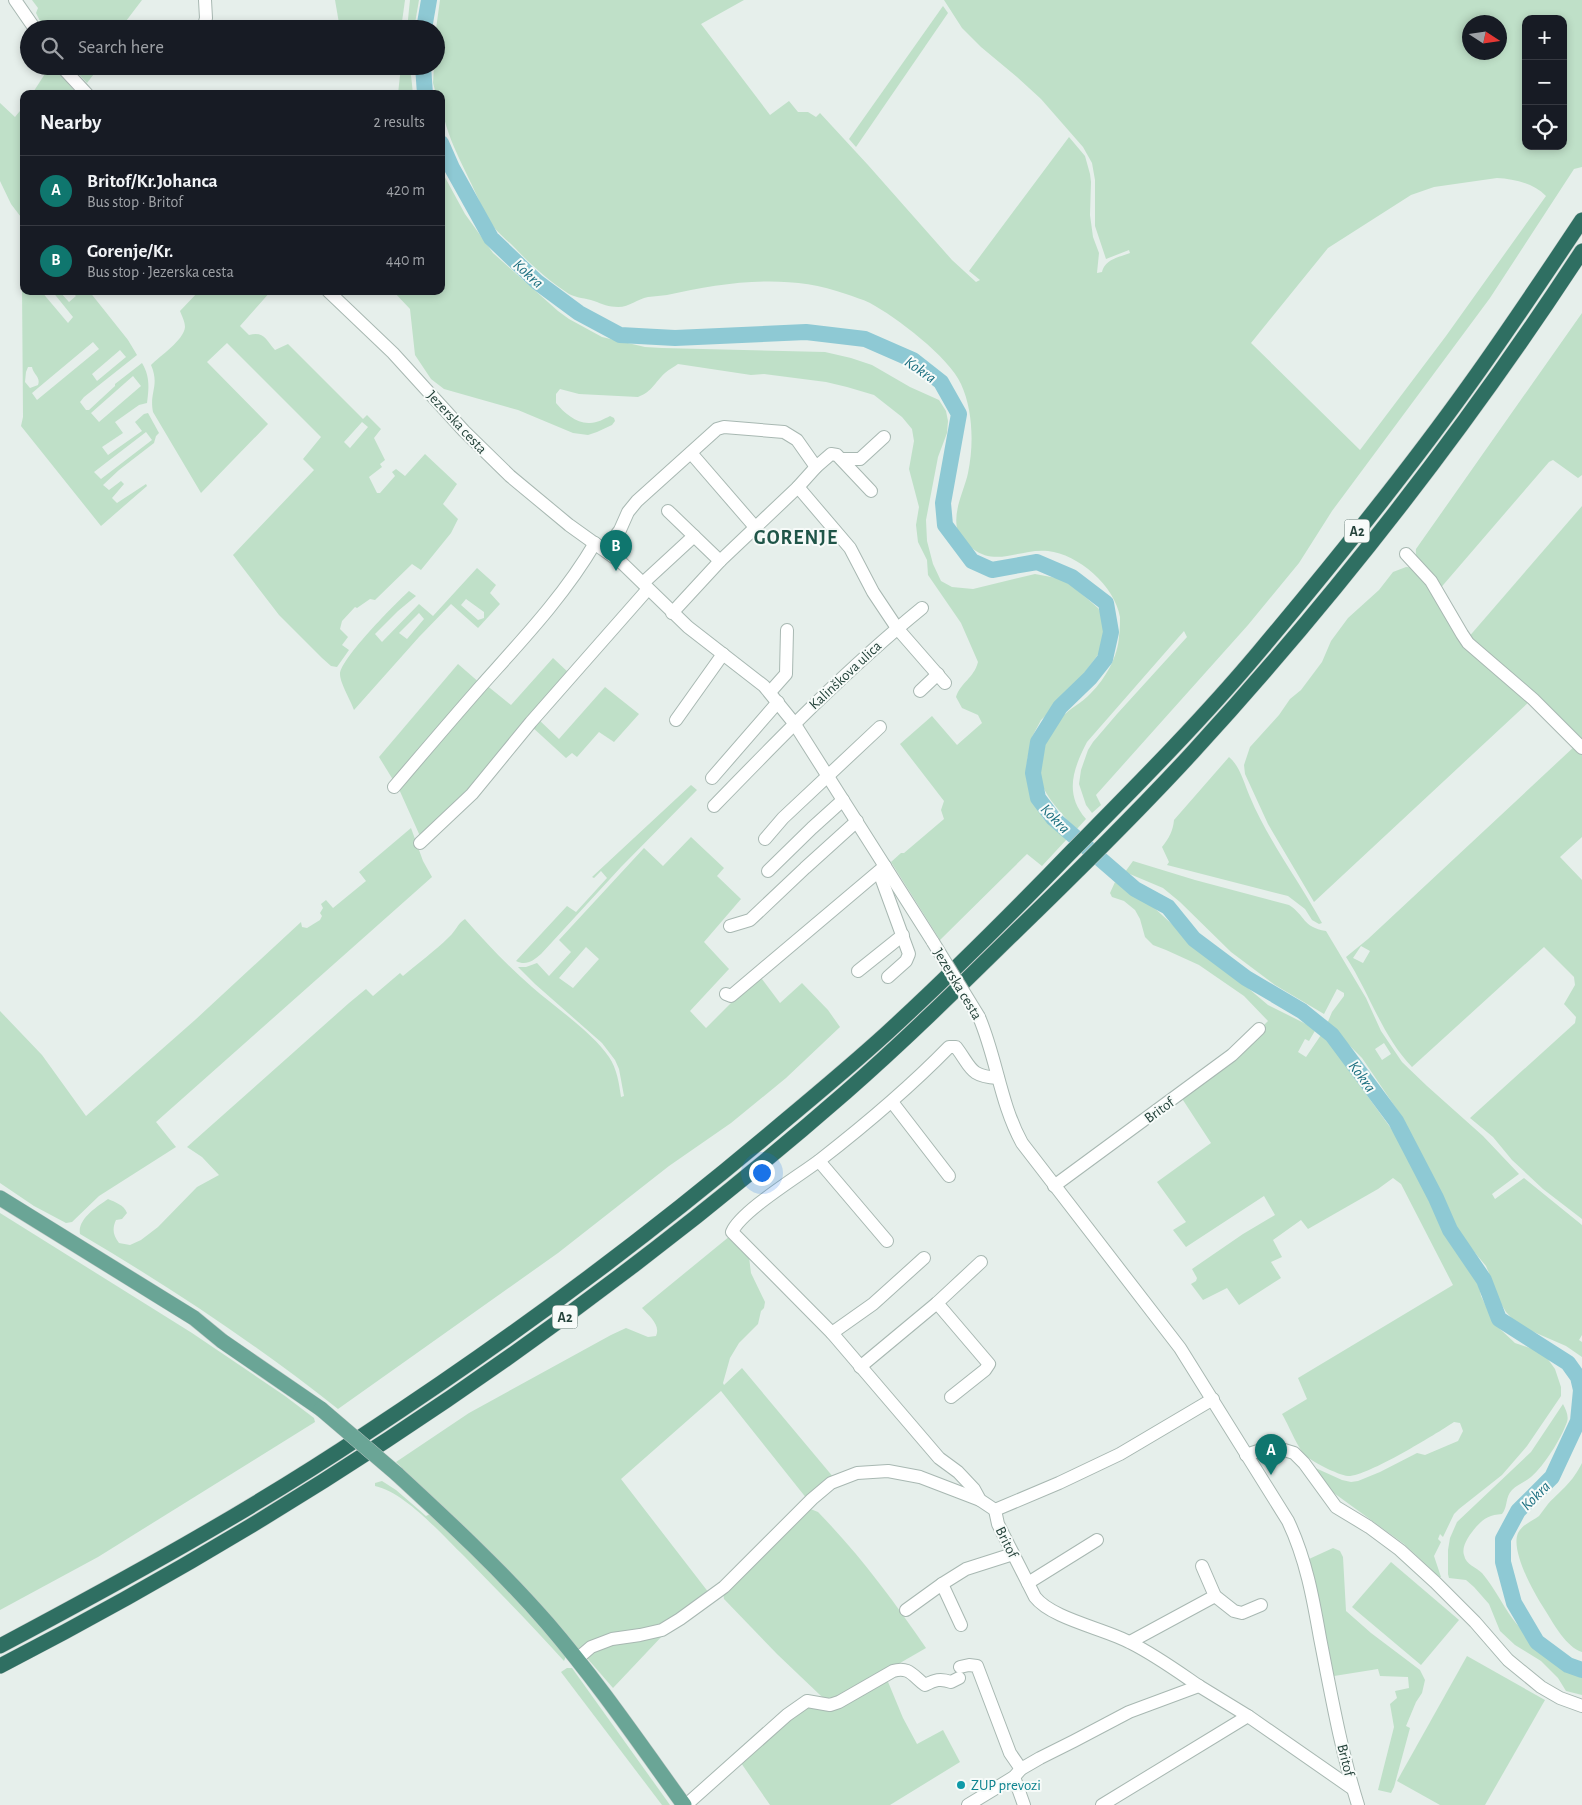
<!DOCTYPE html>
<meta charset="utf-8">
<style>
:root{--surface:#171b24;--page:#242831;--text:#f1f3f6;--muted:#9ea1a6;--line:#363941;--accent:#0f766e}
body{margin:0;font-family:"Alegreya Sans",sans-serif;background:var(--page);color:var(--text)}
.controls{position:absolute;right:15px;top:15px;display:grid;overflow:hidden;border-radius:10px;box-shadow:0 2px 8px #0003}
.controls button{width:45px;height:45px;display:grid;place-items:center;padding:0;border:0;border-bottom:1px solid var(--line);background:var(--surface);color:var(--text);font:25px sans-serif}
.compass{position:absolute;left:1462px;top:15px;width:45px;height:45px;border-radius:50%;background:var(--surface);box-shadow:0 2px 8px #0003;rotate:102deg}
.you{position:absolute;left:761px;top:1172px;width:18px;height:18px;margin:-12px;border:4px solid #fff;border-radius:50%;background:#1a73e8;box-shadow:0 0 0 8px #1a73e833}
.badge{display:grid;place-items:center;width:32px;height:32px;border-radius:50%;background:var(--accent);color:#fff;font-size:16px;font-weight:700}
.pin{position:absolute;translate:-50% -41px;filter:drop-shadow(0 1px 2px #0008)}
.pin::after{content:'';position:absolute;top:26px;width:18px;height:15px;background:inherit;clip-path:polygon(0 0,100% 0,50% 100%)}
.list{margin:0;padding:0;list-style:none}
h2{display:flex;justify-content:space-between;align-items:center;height:65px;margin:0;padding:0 20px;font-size:21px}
h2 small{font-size:16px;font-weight:400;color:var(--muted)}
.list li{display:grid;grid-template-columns:32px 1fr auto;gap:15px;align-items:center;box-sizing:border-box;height:70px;padding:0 20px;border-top:1px solid var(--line)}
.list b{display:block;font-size:19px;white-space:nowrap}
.list p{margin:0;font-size:16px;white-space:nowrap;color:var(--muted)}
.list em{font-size:16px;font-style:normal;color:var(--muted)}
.icon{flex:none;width:28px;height:28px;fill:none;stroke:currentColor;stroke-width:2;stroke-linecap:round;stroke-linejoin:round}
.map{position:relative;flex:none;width:1582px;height:1805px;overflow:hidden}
.search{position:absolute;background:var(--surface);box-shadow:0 2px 8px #0003;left:20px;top:20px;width:425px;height:55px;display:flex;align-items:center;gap:12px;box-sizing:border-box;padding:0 18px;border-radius:28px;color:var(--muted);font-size:19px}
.panel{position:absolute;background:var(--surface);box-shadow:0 2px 8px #0003;left:20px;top:90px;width:425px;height:205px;border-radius:10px}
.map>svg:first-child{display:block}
.green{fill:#bfe0c8;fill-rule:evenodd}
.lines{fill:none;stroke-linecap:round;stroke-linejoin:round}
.river{stroke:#8ec9d4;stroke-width:16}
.minor-casing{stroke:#a8b8b2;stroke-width:14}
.major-casing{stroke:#c2cac8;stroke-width:16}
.highway-casing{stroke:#c2cac8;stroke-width:16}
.minor{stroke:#fff;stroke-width:12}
.major{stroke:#6aa596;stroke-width:15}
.highway{stroke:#2f6f62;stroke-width:15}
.minor-bridge-casing{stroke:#a8b8b2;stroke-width:14;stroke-linecap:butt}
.major-bridge-casing{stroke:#c2cac8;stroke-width:16;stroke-linecap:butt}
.minor-bridge{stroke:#fff;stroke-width:12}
.major-bridge{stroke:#6aa596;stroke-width:15}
.culture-dot{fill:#0f9aa8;stroke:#f7fbf9;stroke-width:2}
.labels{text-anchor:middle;stroke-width:4;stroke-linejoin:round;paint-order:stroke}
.shield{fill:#f7fbf9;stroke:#637a73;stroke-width:1}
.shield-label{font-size:14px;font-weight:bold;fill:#24423a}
.street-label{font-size:15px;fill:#24423a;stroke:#f7fbf9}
.culture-label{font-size:15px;fill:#0d838f;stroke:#f7fbf9;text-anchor:start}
.water-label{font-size:16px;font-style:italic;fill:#1c6f80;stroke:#f7fbf9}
.district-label{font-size:20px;font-weight:bold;letter-spacing:1px;fill:#1f5548;stroke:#f7fbf9}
</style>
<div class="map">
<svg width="1582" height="1805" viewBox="0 0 1582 1805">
<rect width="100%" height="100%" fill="#e6efeb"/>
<g class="green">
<path d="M32 0H142L123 25 122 29H44L36 13 38 8Z"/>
<path d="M335 0H405L401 29H340Z"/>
<path d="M410 0H419L414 29H407Z"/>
<path d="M440 0H744L701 24 770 115 789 101 798 112H808L816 117 820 113 868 165 952 260 976 282 980 280 969 271 1069 137 1085 156 1090 174 1091 182 1090 215 1093 237 1099 253 1097 273 1102 272C1105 259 1120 257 1130 253L1129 250 1106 259 1095 226V180L1092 163 1083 147 1041 99 1017 77 981 47 962 28 944 0H1582V167L1574 169 1490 298 1332 511 1299 563 1248 625 1096 795 1101 805 1092 813 1086 805 1079 784 1081 770 1088 750 1093 742 1117 714 1187 637 1184 631 1087 742C1073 769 1064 794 1086 819L1076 830C1066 818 1051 803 1044 789 1033 767 1044 735 1061 718 1070 708 1082 703 1091 693 1105 679 1118 657 1119 636 1120 631 1120 623 1120 617 1115 586 1078 554 1048 551 1021 548 997 567 973 549 970 546 966 544 963 541 947 520 964 493 968 473 974 445 973 410 961 384 949 357 896 317 870 303 862 299 854 297 846 294 788 273 726 282 667 295 661 296 655 296 648 297 637 299 630 307 618 307 609 307 602 304 594 301 586 298 576 298 569 294 549 281 531 265 515 248 507 240 499 234 492 225 486 217 482 206 477 196 463 164 441 129 441 94H436L433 83 434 66H436V29ZM1526 19H1563V146H1526ZM1500 22V52H1470V22ZM1497 178C1514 179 1533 183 1546 196L1446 336 1360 450 1251 343 1328 248 1411 195 1434 187Z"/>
<path d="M943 6 948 13 856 147 849 139Z"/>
<path d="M50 66H53L77 94H32Z"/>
<path d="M71 66H100L87 83Z"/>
<path d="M371 66H394C387 76 379 72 371 66Z"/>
<path d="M401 66H410L413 94H398Z"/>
<path d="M0 103 15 117 24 106V221L11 204 0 181Z"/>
<path d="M441 170 465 214 493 253 558 311 569 319 602 337 645 347 662 348 825 352 851 358 872 365 910 387 939 400 946 411 948 421 947 433 938 457 926 520 927 541 933 564 941 581 952 587 973 589 1035 574 1062 579 1069 583 1098 608 1105 620 1103 641 1100 652 1068 695 1041 720 1032 737 1027 761 1026 777 1033 800 1043 818 1067 839 1042 866 1027 854 940 940 891 862 901 853H904L944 819 941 810 944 801 900 744 932 716 957 745 982 723 978 715 962 708 956 697C961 682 974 678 978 662L961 623 928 575 927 560 918 542 916 525 919 507 909 469 914 441 912 429 902 417 874 395 847 387 826 382 764 374 751 375 678 364C674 367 668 370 665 373 654 383 653 391 638 397L579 394 560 389 556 394V403C564 413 577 424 590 423 597 423 604 419 610 416L614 418 615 421 612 425 597 432 588 435 573 433 518 410 444 389 431 379 415 355 410 309 393 291H441Z"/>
<path d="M24 283V291H41L68 323 73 317 52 291H59L69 302 76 296 71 291H89L128 340 137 355 84 397 80 402 86 410H89L115 386V384L142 363C150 376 149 388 147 403L139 405 115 422 123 433 102 447 108 455 142 431 135 422 144 414 148 413 159 433 156 436 154 443 119 470 103 485 109 490 121 481 124 484 112 498 117 503 146 484 147 486 101 526 21 426 23 417 22 286ZM93 342 99 349 37 400 32 393ZM120 350 126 357 97 381 92 374ZM28 367H32C33 374 41 377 38 385L30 388 25 382 26 372ZM133 376 141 386 99 422 91 413ZM146 432 152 440 101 479 94 472Z"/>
<path d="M199 291H271L240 326 249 335C264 331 266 340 275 350L288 344 363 419 367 415 381 429 374 438 385 460 380 464 382 467 369 477 377 493H380L395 476 392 472 396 469 405 476 425 454 457 484 443 504 458 519 451 533 421 570 412 564 375 600 370 599 357 608 355 607 342 621 340 629 348 637 342 645 349 650 337 667 331 666 322 658 279 615 233 555 314 470 303 459 321 437 227 343 207 362 268 424 201 493 153 412C149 392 160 386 151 365 160 356 184 340 185 327 185 322 182 316 180 311ZM362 422 368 427 350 448 344 442Z"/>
<path d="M1582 313V475L1578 478 1553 460 1549 462 1438 591C1430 580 1414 563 1416 549Z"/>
<path d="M1582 506V745L1467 639Z"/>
<path d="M1406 567 1418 568 1452 624 1531 700 1314 902 1268 824 1245 774 1244 765 1250 747 1279 715 1290 699 1301 690 1322 662 1331 641 1348 618 1379 590 1393 572Z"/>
<path d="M477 568 496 585 490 593 500 604 478 628 451 604 419 637 354 710C351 701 340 683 340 674 341 658 396 603 409 591L416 596 398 611 375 634 382 642 419 604 433 616ZM466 599 484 612V618L478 620 461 605ZM419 613 424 619 407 639 399 633Z"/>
<path d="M553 658 569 673 496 763 420 836 398 787 485 684 511 705Z"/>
<path d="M458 664 481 684 395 783 379 757Z"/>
<path d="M605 687 639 714 614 742 599 732 577 757 572 753 566 758 531 726 538 719 559 739Z"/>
<path d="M1576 745 1582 750V837L1560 857 1582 880V1219L1543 1189 1512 1160 1493 1137 1470 1118 1575 1023 1576 1017 1564 1004 1575 985 1574 977 1544 947 1412 1067C1382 1036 1369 992 1346 957L1368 939ZM1361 946 1370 951 1363 963 1353 958Z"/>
<path d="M1229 757C1240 766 1244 783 1250 797 1269 842 1299 881 1322 923L1319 924 1312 920 1305 909 1288 896 1167 865 1169 862 1162 847C1169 838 1173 831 1174 820Z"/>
<path d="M691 785 697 790 621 867 541 954C533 961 526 966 516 961L567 906 576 912 607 878 601 871 594 878 592 877Z"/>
<path d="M411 828 423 861 432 877 156 1122 176 1147 99 1196 72 1222 66 1223 34 1206 0 1183V1011L42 1055 86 1116 195 1020 301 922 302 927 307 928 320 920 322 916 320 913 323 908 321 904 326 900 333 908 366 881 359 872Z"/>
<path d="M691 837 724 868 717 876 741 899 704 942 729 969 690 1011 706 1028 759 975 780 1003 802 983 828 1010 840 1027 786 1078 731 1123 669 1166 558 1253 338 1409C256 1344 170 1287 80 1234 77 1219 98 1206 108 1199 115 1202 124 1205 127 1213L122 1219 116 1220C112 1229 113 1235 119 1243L130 1245 141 1240 158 1227 197 1187 219 1175 202 1157 187 1147 349 1003 366 989 373 996 400 973 403 976C418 963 435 951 449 937 456 931 457 924 465 919 486 943 508 966 532 987 556 1008 592 1032 609 1057 617 1069 619 1083 621 1097L624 1096 619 1069 615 1060 602 1043 535 984 518 967H526L537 963 549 976 571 952 559 940 644 848 663 866ZM586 947 599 959 573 988 559 978Z"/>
<path d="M1133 861 1195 880 1289 905C1306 916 1302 927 1326 931L1366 998 1381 1031 1402 1062 1427 1086 1483 1136 1519 1174 1492 1194 1495 1199 1524 1178 1582 1225V1335L1579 1340 1582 1342V1357L1566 1346 1518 1325 1506 1312 1489 1284V1273L1486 1266 1451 1224 1438 1189 1402 1117 1362 1058 1339 1035 1335 1028 1327 1024 1332 1012 1344 996V993L1337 989 1324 1014 1275 985 1231 952 1180 902 1163 888 1125 872ZM1384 1043 1391 1054 1382 1060 1375 1049Z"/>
<path d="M1115 882 1150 904 1198 948 1229 972 1268 1005 1316 1029 1309 1041 1305 1039 1298 1052 1306 1057 1321 1035 1332 1042 1361 1087 1403 1145 1434 1202 1459 1255 1478 1282 1481 1296 1488 1310 1500 1329 1515 1343 1536 1350 1547 1358 1555 1369 1561 1387V1396L1527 1446 1502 1475 1459 1509 1454 1514 1443 1537 1440 1534 1438 1539 1441 1542 1434 1556 1441 1577H1437L1431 1569 1404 1544 1327 1488 1311 1466 1342 1480 1351 1482 1358 1481 1380 1472 1417 1453 1425 1455 1458 1441 1463 1431 1460 1423 1454 1422C1436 1434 1366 1477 1348 1476 1338 1475 1310 1461 1304 1454 1297 1446 1288 1424 1282 1414L1307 1399 1298 1378 1453 1285 1401 1184 1393 1178 1378 1189 1308 1229 1301 1220 1273 1240 1282 1257 1271 1262 1281 1278 1239 1305 1227 1288 1203 1300 1191 1284 1196 1281 1197 1278 1192 1269 1243 1234 1275 1215 1264 1196 1186 1247 1173 1230 1186 1222 1157 1182 1211 1143 1181 1097 1247 1042 1268 1021 1244 996 1199 965 1166 950 1153 945 1145 937 1140 919 1135 910 1124 901 1112 897 1110 893Z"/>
<path d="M0 1213 192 1333 285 1396 314 1418 315 1422 98 1557 0 1610Z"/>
<path d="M730 1236 749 1257 751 1273 765 1302 764 1308 761 1311 758 1324 739 1343 730 1358 723 1383 724 1385 742 1368 834 1478 807 1499 721 1391 621 1479 709 1593 661 1626 579 1650 514 1577 396 1462 469 1413 611 1335 626 1328 648 1337 656 1336C661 1325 649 1316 642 1308Z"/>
<path d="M1563 1404C1566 1410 1569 1416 1567 1422 1561 1439 1544 1466 1531 1477 1525 1482 1517 1485 1512 1490 1505 1497 1508 1507 1502 1514 1490 1515 1484 1518 1476 1527 1470 1534 1461 1546 1464 1555 1466 1565 1476 1567 1482 1573 1494 1587 1502 1604 1512 1618 1530 1642 1557 1659 1582 1673V1695L1566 1691 1558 1678 1541 1661 1515 1645 1500 1631 1489 1604 1474 1587 1466 1580 1449 1578 1448 1574V1550L1450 1538 1457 1522 1531 1452Z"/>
<path d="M1582 1463V1652C1567 1648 1553 1623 1545 1610 1535 1595 1510 1551 1518 1533 1522 1525 1532 1521 1539 1516 1542 1512 1545 1508 1548 1504 1563 1488 1572 1483 1582 1463Z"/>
<path d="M382 1481 396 1490 426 1516 430 1514 504 1586 566 1656 564 1661C532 1625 498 1591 464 1556 441 1534 406 1493 375 1486V1483Z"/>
<path d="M808 1508 818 1512C859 1554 893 1600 926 1648L836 1700 825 1699 820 1695 777 1654 724 1599 723 1593Z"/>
<path d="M1333 1548 1340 1551 1343 1557 1346 1611 1371 1633 1420 1670 1425 1680 1422 1693 1416 1702 1406 1726 1410 1728 1394 1787 1391 1793 1378 1790 1394 1727 1390 1704 1397 1698 1395 1691 1409 1688 1408 1677 1380 1676 1378 1669 1334 1676 1315 1579 1309 1559Z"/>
<path d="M1391 1562 1459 1620 1421 1665 1352 1607Z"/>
<path d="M664 1634 613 1688 587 1658 592 1649Z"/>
<path d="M1467 1656 1545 1700 1485 1805H1440L1397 1781Z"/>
<path d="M567 1668H572L670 1805H662L561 1672Z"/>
<path d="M886 1677 903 1718 917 1744 943 1730 960 1762 890 1805H770L739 1760 808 1704 819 1705Z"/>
</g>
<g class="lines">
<g class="river">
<path d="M424 29 429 0"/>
<path d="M423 66 425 94"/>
<path d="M441 143 452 168 491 238 537 282 579 313 620 335 675 338 806 332 865 339 913 360 941 382 959 414 943 503 945 525 972 561 992 570 1037 562 1072 577 1106 603 1111 632 1105 659 1090 678 1060 707 1038 742 1033 773 1038 798 1053 818 1135 889 1168 907 1194 939 1246 978 1302 1011 1332 1035 1396 1121 1436 1198 1450 1230 1484 1280 1499 1319 1568 1363 1578 1377 1581 1390 1578 1421 1552 1477 1518 1511 1503 1539V1562L1514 1603 1537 1642 1568 1665 1582 1670"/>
</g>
<defs>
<g id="minor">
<path d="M15 0 35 29"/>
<path d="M203 29 206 18 205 0"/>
<path d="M61 66 87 94"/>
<path d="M328 291 393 353 464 431 510 476 569 525 622 563 688 627 764 686 794 723 933 942"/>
<path d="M691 453 755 527"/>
<path d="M842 459H860L884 437"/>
<path d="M798 487 816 467 831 454 837 455 871 491"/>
<path d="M668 511 720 561"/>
<path d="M605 550 620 530 628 512 637 501 717 429 724 427 784 432 797 440 816 467"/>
<path d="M1406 554 1431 581 1462 634 1468 643 1533 699 1582 748"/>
<path d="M643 583 694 536"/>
<path d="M672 613 720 561 798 487 850 548 873 592 897 628 945 683"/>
<path d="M920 691 938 674"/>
<path d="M770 692 786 674 787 630"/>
<path d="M676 720 723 654"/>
<path d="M712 778 778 702"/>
<path d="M394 787C423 753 452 719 481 686 522 640 564 596 595 543"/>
<path d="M714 806C781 737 847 669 922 608"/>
<path d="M765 839 783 818 880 727"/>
<path d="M420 843 472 794 531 722 648 589"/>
<path d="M768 871 812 828 843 800"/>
<path d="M879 872 909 954 906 961 888 977"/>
<path d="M730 926 750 920 805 868 857 821"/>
<path d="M858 971 903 935"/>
<path d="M726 994 731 996 885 866"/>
<path d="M979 1017C997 1059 1000 1103 1022 1143L1180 1348 1288 1521C1306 1559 1313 1598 1320 1638 1331 1694 1341 1751 1358 1805"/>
<path d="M892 1102 949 1176"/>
<path d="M819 1161 887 1241"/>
<path d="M1054 1186 1232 1055 1259 1029"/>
<path d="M937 1303 989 1364 985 1370 951 1397"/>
<path d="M832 1333 873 1304 924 1258"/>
<path d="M860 1367 937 1303 981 1262"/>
<path d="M1246 1455 1264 1449H1281L1294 1453 1304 1463 1336 1507 1369 1527 1400 1550 1435 1582 1475 1622 1508 1660 1541 1687 1560 1698 1582 1706"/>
<path d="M995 1510 980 1500 974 1489 958 1472 939 1458 832 1333 732 1232C741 1211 799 1176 820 1160 865 1125 909 1088 949 1047H956C972 1068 969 1076 998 1078"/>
<path d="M995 1510 998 1524 1035 1597C1052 1619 1106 1629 1131 1643 1155 1655 1177 1671 1199 1686"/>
<path d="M995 1510 1059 1483 1120 1454 1213 1399"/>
<path d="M1028 1583 1097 1540"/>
<path d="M942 1584 966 1569 1013 1554"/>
<path d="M1215 1596 1234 1611 1242 1613 1261 1605"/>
<path d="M906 1610 942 1584 961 1625"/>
<path d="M1130 1642 1215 1596 1202 1566"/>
<path d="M577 1659 591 1647 612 1639 640 1635 662 1630 680 1619 724 1587 812 1499 831 1483 857 1473 888 1471 920 1477 980 1500"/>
<path d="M960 1667 969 1665 977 1666 1010 1753 1021 1769"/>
<path d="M1014 1777 1024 1805"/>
<path d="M686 1805 787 1715 807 1701 830 1705 839 1702 893 1671C909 1666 913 1676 925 1685 935 1680 940 1678 951 1682L959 1678"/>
<path d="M968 1805 1014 1777 1021 1769 1040 1758 1074 1741 1129 1712 1199 1686 1248 1716 1353 1789"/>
<path d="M1102 1805 1248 1716"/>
</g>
<g id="major">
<path d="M0 1198 194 1318 222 1341 321 1409"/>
<path d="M397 1474C449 1522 501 1570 548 1624 597 1681 640 1744 684 1805"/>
</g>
<g id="highway">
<path d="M0 1646C124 1580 248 1512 365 1434 510 1339 649 1236 781 1124 817 1094 853 1064 888 1032 951 974 1013 912 1073 850 1136 786 1200 722 1258 653 1332 565 1405 475 1472 381 1510 328 1546 274 1582 220"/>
<path d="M0 1666C304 1509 588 1317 846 1092 902 1043 956 990 1010 937 1072 877 1134 816 1192 753 1334 598 1467 427 1582 251"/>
</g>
</defs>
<use href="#minor" class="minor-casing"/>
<use href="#major" class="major-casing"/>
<use href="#highway" class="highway-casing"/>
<use href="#minor" class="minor"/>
<use href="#major" class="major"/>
<use href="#highway" class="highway"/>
<defs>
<path id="minor-bridge" d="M933 942 979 1017"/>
<path id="major-bridge" d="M321 1409 397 1474"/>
</defs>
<use href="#minor-bridge" class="minor-bridge-casing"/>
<use href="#major-bridge" class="major-bridge-casing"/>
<use href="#minor-bridge" class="minor-bridge"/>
<use href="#major-bridge" class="major-bridge"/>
</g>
<circle class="culture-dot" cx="961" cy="1785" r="5"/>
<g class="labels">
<g class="shield">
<rect x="1344.5" y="519.5" width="25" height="23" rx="4"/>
<rect x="552.5" y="1305.5" width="25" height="23" rx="4"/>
</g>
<g class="shield-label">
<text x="1357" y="536">A2</text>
<text x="565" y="1322">A2</text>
</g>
<g class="street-label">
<text transform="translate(457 422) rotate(47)" y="5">Jezerska cesta</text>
<text transform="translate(845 675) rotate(-43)" y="5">Kalinškova ulica</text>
<text transform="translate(958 984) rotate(59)" y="5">Jezerska cesta</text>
<text transform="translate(1159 1110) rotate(-36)" y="5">Britof</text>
<text transform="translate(1007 1542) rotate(64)" y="5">Britof</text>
<text transform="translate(1346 1760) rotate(76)" y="5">Britof</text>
</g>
<g class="culture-label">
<text x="971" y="1790">ZUP prevozi</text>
</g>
<g class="water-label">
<text transform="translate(529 273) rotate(42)" y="6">Kokra</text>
<text transform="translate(921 369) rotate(35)" y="6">Kokra</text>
<text transform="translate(1056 818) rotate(46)" y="6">Kokra</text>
<text transform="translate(1363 1076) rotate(54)" y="6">Kokra</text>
<text transform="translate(1535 1495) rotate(-45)" y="6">Kokra</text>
</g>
<g class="district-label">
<text x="796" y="544">GORENJE</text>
</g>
</g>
</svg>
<div class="controls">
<button>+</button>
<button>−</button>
<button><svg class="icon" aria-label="locate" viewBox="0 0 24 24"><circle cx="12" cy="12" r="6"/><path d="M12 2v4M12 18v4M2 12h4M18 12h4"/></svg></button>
</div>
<svg class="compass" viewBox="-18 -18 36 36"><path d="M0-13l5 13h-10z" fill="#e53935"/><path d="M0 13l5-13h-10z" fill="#9ea1a6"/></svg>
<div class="you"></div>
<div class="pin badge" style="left:1271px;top:1475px">A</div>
<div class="pin badge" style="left:616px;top:571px">B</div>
<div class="search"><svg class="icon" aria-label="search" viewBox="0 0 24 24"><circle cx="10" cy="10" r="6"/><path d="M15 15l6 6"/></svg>Search here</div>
<section class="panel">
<h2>Nearby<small>2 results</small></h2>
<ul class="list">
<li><span class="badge">A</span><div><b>Britof/Kr.Johanca</b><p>Bus stop · Britof</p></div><em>420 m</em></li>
<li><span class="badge">B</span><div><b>Gorenje/Kr.</b><p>Bus stop · Jezerska cesta</p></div><em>440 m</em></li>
</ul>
</section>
</div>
